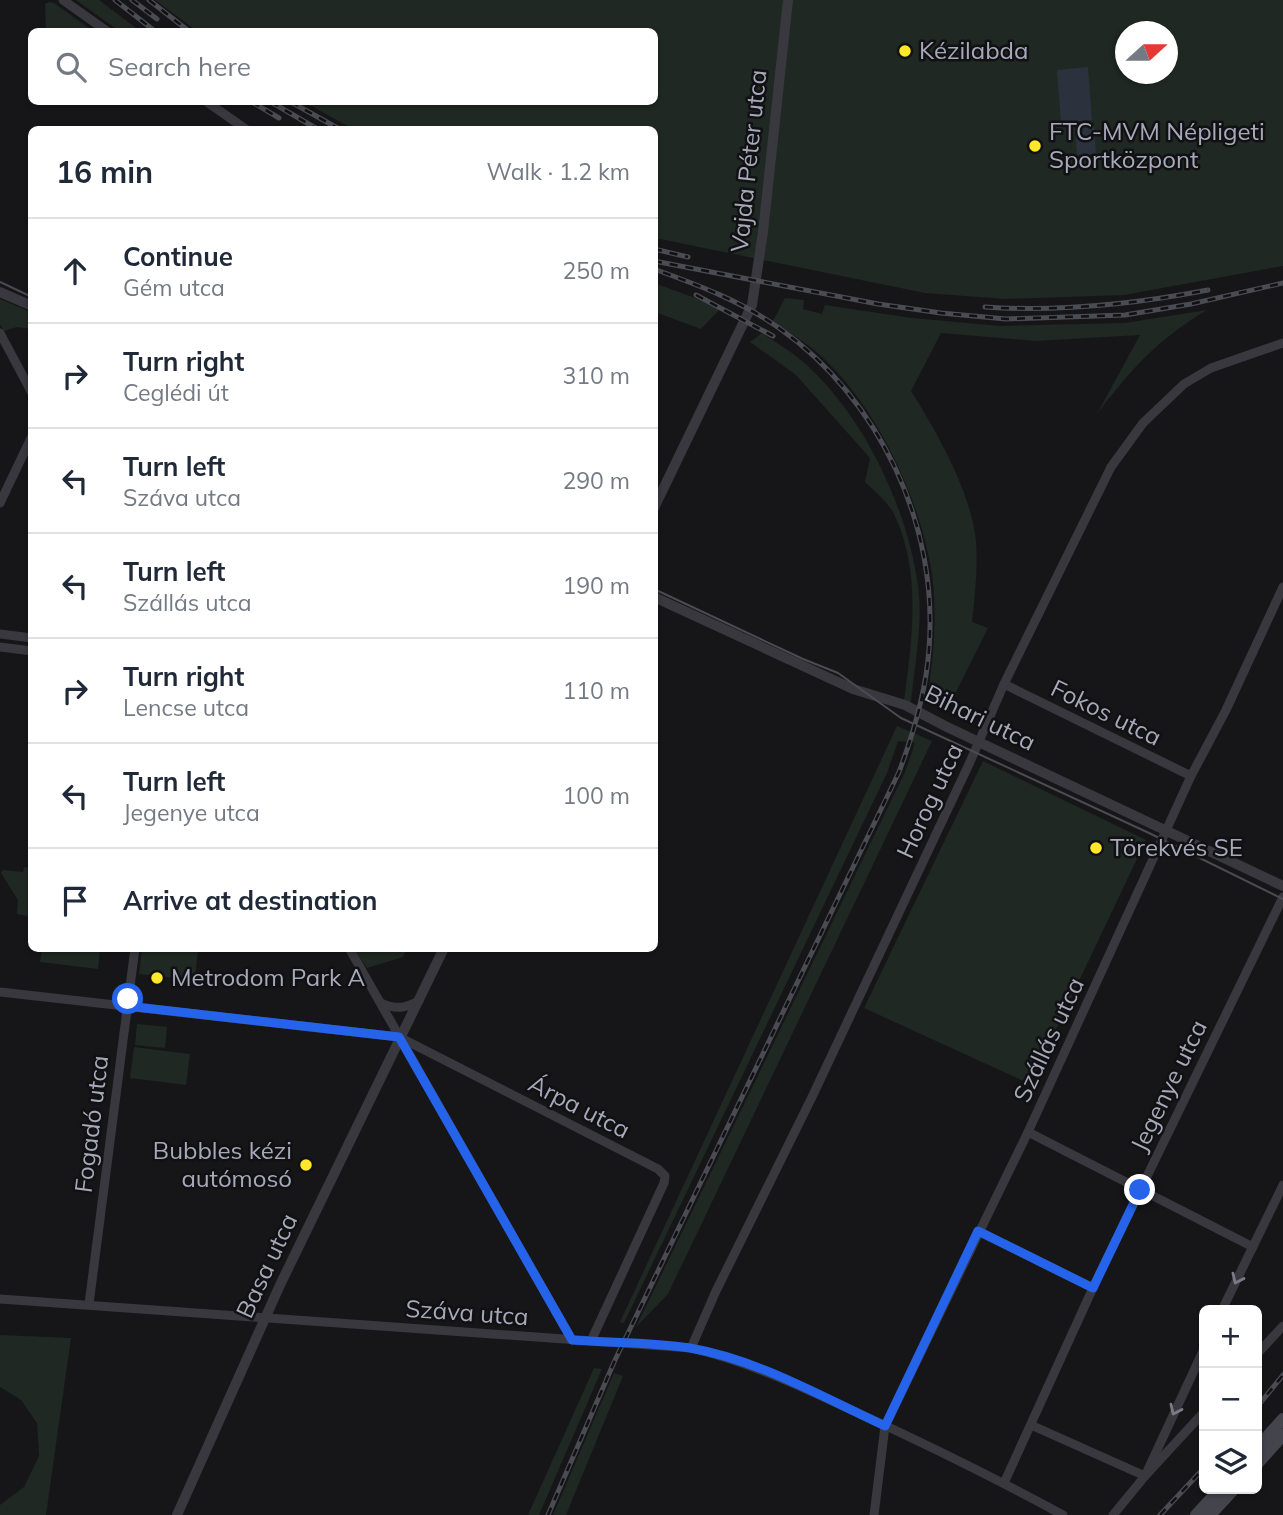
<!DOCTYPE html>
<meta charset="utf-8">
<style>
:root{--surface:#fff;--page:#f2f2f3;--text:#1f2937;--muted:#747a83;--line:#e0e1e3}
body{margin:0;font-family:Mulish,sans-serif;background:var(--page);color:var(--text)}
.controls{position:absolute;right:21px;bottom:21px;display:grid;overflow:hidden;border-radius:10px;box-shadow:0 2px 5px #0004}
.controls button{width:63px;height:63px;display:grid;place-items:center;padding:0;border:0;border-bottom:2px solid var(--line);background:var(--surface);color:var(--text);font:35px sans-serif}
.compass{position:absolute;left:1115px;top:21px;width:63px;height:63px;border-radius:50%;background:var(--surface);box-shadow:0 2px 5px #0004;rotate:69deg}
.stop{position:absolute;width:21px;height:21px;margin:-16px;border:5px solid #2563eb;border-radius:50%;background:#fff}
.stop.end{background:#2563eb;border-color:#fff;box-shadow:0 2px 7px #0008}
.list{margin:0;padding:0;list-style:none}
h2{display:flex;justify-content:space-between;align-items:center;height:91px;margin:0;padding:0 28px;font-size:30px}
h2 small{font-size:23px;font-weight:400;color:var(--muted)}
.list li{display:grid;grid-template-columns:46px 1fr auto;gap:21px;align-items:center;box-sizing:border-box;height:105px;padding:0 28px;border-top:2px solid var(--line)}
.list b{display:block;font-size:26px;white-space:nowrap}
.list p{margin:0;font-size:23px;white-space:nowrap;color:var(--muted)}
.list em{font-size:23px;font-style:normal;color:var(--muted)}
.icon{flex:none;width:38px;height:38px;fill:none;stroke:currentColor;stroke-width:2;stroke-linecap:round;stroke-linejoin:round}
.map{position:relative;flex:none;width:1283px;height:1515px;overflow:hidden}
.search{position:absolute;background:var(--surface);box-shadow:0 2px 5px #0004;left:28px;top:28px;width:630px;height:77px;display:flex;align-items:center;gap:18px;box-sizing:border-box;padding:0 24px;border-radius:10px;color:var(--muted);font-size:26px}
.panel{position:absolute;background:var(--surface);box-shadow:0 2px 5px #0004;left:28px;top:126px;width:630px;height:826px;border-radius:10px}
.map>svg:first-child{display:block}
.green{fill:#1f2822;fill-rule:evenodd}
.water{fill:#2b313d}
.lines{fill:none;stroke-linecap:round;stroke-linejoin:round}
.minor{stroke:#39383f;stroke-width:9}
.tertiary{stroke:#39383f;stroke-width:10}
.secondary{stroke:#44444d;stroke-width:12}
.tram{stroke:#4b4b54;stroke-width:2}
.rail-casing{stroke:#4b4b54;stroke-width:5}
.rail{stroke:#111113;stroke-width:2.5;stroke-dasharray:8;stroke-linecap:butt}
.oneway{stroke:#7b7b88}
.route{stroke:#2563eb;stroke-width:9}
.poi-dot{fill:#ffe827;stroke:#111113;stroke-width:2.5}
.labels{text-anchor:middle;stroke-width:5;stroke-linejoin:round;paint-order:stroke}
.poi-label{font-size:24px;fill:#a7a8b9;stroke:#111113;text-anchor:start}
.street-label{font-size:24px;fill:#a7a8b9;stroke:#111113}
</style>
<div class="map">
<svg width="1283" height="1515" viewBox="0 0 1283 1515">
<rect width="100%" height="100%" fill="#161618"/>
<g class="green">
<path d="M76 0H99L140 31H119Z"/>
<path d="M155 0H1283V266L1124 295 1005 299 925 293 655 238 654 130 353 129 304 102H654V32L197 31ZM1126 32H1168V74H1126Z"/>
<path d="M49 2 54 3 93 31H46L45 4Z"/>
<path d="M654 283 698 299 720 309 701 329 655 312Z"/>
<path d="M785 298 804 300 803 309 822 314 825 305 912 318 1000 326 1125 323 1207 310C1157 340 1132 368 1097 414L1140 335 1036 341 941 333 911 391C937 432 971 492 976 541 978 568 975 595 972 622L988 628 948 708 927 701C933 662 937 622 933 583 924 504 875 400 813 349 800 339 786 331 773 321Z"/>
<path d="M0 299 31 312V329L17 327 4 331 0 324Z"/>
<path d="M762 333C775 342 789 350 801 360 862 412 907 506 918 585 923 623 915 664 911 702L904 701C912 640 922 572 894 514 888 502 874 491 865 482L870 458 796 375 750 342Z"/>
<path d="M897 726 932 741 668 1294 636 1327 905 772 915 743 898 741 887 773 624 1323 620 1322Z"/>
<path d="M983 761 1146 840 1030 1084 864 1008Z"/>
<path d="M31 855V917L17 914 18 900 1 873 3 870 23 872 24 867 30 868Z"/>
<path d="M42 949H100L98 969 40 962Z"/>
<path d="M142 949H198L195 980 139 974Z"/>
<path d="M354 949H407L403 957 367 968Z"/>
<path d="M137 1024 167 1027 165 1048 135 1045Z"/>
<path d="M134 1047 190 1054 186 1085 130 1078Z"/>
<path d="M0 1335 71 1338 46 1515H0V1505L24 1487 39 1456 37 1423 21 1400 0 1387Z"/>
<path d="M594 1368 602 1369 539 1515H528Z"/>
<path d="M614 1373 623 1376 566 1515H553Z"/>
</g>
<g class="water">
<path d="M1088 67 1092 120 1061 123 1057 70Z"/>
<path d="M1094 126 1096 154 1077 155 1075 128Z"/>
</g>
<g class="lines">
<g class="minor">
<path d="M63 0 108 32"/>
<path d="M207 102 247 130"/>
<path d="M0 333 32 393"/>
<path d="M0 503 32 436"/>
<path d="M0 634 32 638"/>
<path d="M0 647 32 651"/>
<path d="M1004 684 1191 776"/>
<path d="M349 948 572 1340"/>
<path d="M0 992 399 1037 658 1169 665 1176 664 1183 591 1341"/>
<path d="M381 1003C396 1010 405 1008 419 1001"/>
<path d="M1028 1132 1253 1247"/>
<path d="M978 1231 1093 1288"/>
<path d="M0 1299 691 1348C752 1363 799 1386 856 1412 926 1444 995 1478 1063 1515"/>
<path d="M89 1304 135 948"/>
<path d="M1222 1310 1283 1185"/>
<path d="M691 1348 716 1291 812 1097 970 762 1004 684 1111 467 1143 423 1184 384 1211 368 1283 343"/>
<path d="M1257 1354 1283 1326"/>
<path d="M1031 1425 1145 1476 1204 1349"/>
<path d="M1004 1483 1097 1279 1283 897"/>
<path d="M874 1515 885 1426 1028 1132 1191 776 1226 710 1283 587"/>
<path d="M1113 1515 1145 1476 1204 1412"/>
</g>
<g class="tertiary">
<path d="M0 292 32 306"/>
<path d="M654 508 752 305 763 232 788 0"/>
<path d="M654 597 853 689 905 705 947 727 1283 886"/>
<path d="M177 1515 280 1285 444 948"/>
</g>
<g class="secondary">
<path d="M1257 1448 1283 1419"/>
<path d="M1257 1464 1283 1435"/>
<path d="M1196 1515 1220 1489"/>
<path d="M1210 1515 1234 1489"/>
</g>
<g class="tram">
<path d="M0 282 32 297"/>
<path d="M654 589 803 659 838 673 901 718 1149 833 1283 899"/>
</g>
<defs>
<g id="rail">
<path d="M115 0 156 32"/>
<path d="M132 0 157 19"/>
<path d="M149 0 190 32"/>
<path d="M252 102 279 118"/>
<path d="M271 102 319 130"/>
<path d="M291 102 341 130"/>
<path d="M654 249 688 257"/>
<path d="M654 261 878 304 941 313 1006 319 1125 315 1191 304 1283 283"/>
<path d="M696 295 773 336"/>
<path d="M985 307C1059 312 1135 304 1208 290"/>
<path d="M1257 1407 1283 1375"/>
<path d="M548 1515 615 1360 899 772C914 732 926 692 929 649 939 526 880 399 779 328 741 301 698 285 654 269"/>
<path d="M1160 1515 1204 1468"/>
</g>
</defs>
<use href="#rail" class="rail-casing"/>
<use href="#rail" class="rail"/>
</g>
<defs><path id="oneway-chevron" d="M-2-3.5L2.5 0L-2 3.5" fill="none" stroke-width="1.6" stroke-linecap="round" stroke-linejoin="round" transform="scale(1.75)"/></defs>
<g class="oneway">
<use href="#oneway-chevron" transform="translate(1237 1279) rotate(115)"/>
<use href="#oneway-chevron" transform="translate(1175 1410) rotate(115)"/>
</g>
<g class="lines">
<path class="route" d="M128 999 127 1006 399 1037 572 1340C611 1343 651 1342 690 1348 759 1360 822 1397 885 1426L978 1231 1093 1288 1140 1190"/>
</g>
<g class="poi-dot">
<circle cx="905" cy="51" r="7"/>
<circle cx="1035" cy="146" r="7"/>
<circle cx="1096" cy="848" r="7"/>
<circle cx="157" cy="978" r="7"/>
<circle cx="306" cy="1165" r="7"/>
</g>
<g class="labels">
<g class="poi-label">
<text x="919" y="59">Kézilabda</text>
<text x="1049" y="140">FTC-MVM Népligeti<tspan x="1049" dy="28">Sportközpont</tspan></text>
<text x="1110" y="856">Törekvés SE</text>
<text x="171" y="986">Metrodom Park A</text>
<text x="292" y="1159" text-anchor="end">Bubbles kézi<tspan x="292" dy="28">autómosó</tspan></text>
</g>
<g class="street-label">
<text transform="translate(749 161) rotate(-84)" y="8">Vajda Péter utca</text>
<text transform="translate(1106 713) rotate(26)" y="8">Fokos utca</text>
<text transform="translate(980 718) rotate(26)" y="8">Bihari utca</text>
<text transform="translate(930 801) rotate(-65)" y="8">Horog utca</text>
<text transform="translate(1049 1040) rotate(-65)" y="8">Szállás utca</text>
<text transform="translate(1169 1086) rotate(-64)" y="8">Jegenye utca</text>
<text transform="translate(579 1107) rotate(27)" y="8">Árpa utca</text>
<text transform="translate(92 1124) rotate(-83)" y="8">Fogadó utca</text>
<text transform="translate(267 1266) rotate(-65)" y="8">Basa utca</text>
<text transform="translate(467 1313) rotate(4)" y="8">Száva utca</text>
</g>
</g>
</svg>
<div class="controls">
<button>+</button>
<button>−</button>
<button><svg class="icon" aria-label="layers" viewBox="0 0 24 24"><path d="M12 4l9 5-9 5-9-5zM3 14l9 5 9-5"/></svg></button>
</div>
<svg class="compass" viewBox="-18 -18 36 36"><path d="M0-13l5 13h-10z" fill="#e53935"/><path d="M0 13l5-13h-10z" fill="#747a83"/></svg>
<div class="stop" style="left:128px;top:999px"></div>
<div class="stop end" style="left:1140px;top:1190px"></div>
<div class="search"><svg class="icon" aria-label="search" viewBox="0 0 24 24"><circle cx="10" cy="10" r="6"/><path d="M15 15l6 6"/></svg>Search here</div>
<section class="panel">
<h2>16 min<small>Walk · 1.2 km</small></h2>
<ul class="list">
<li><svg class="icon" aria-label="ahead" viewBox="0 0 24 24"><path d="M12 20V5M6 11l6-6 6 6"/></svg><div><b>Continue</b><p>Gém utca</p></div><em>250 m</em></li>
<li><svg class="icon" aria-label="right" viewBox="0 0 24 24"><path d="M7 20v-9h11M14 6l5 5-5 5"/></svg><div><b>Turn right</b><p>Ceglédi út</p></div><em>310 m</em></li>
<li><svg class="icon" aria-label="left" viewBox="0 0 24 24"><path d="M17 20v-9H6M10 6l-5 5 5 5"/></svg><div><b>Turn left</b><p>Száva utca</p></div><em>290 m</em></li>
<li><svg class="icon" aria-label="left" viewBox="0 0 24 24"><path d="M17 20v-9H6M10 6l-5 5 5 5"/></svg><div><b>Turn left</b><p>Szállás utca</p></div><em>190 m</em></li>
<li><svg class="icon" aria-label="right" viewBox="0 0 24 24"><path d="M7 20v-9h11M14 6l5 5-5 5"/></svg><div><b>Turn right</b><p>Lencse utca</p></div><em>110 m</em></li>
<li><svg class="icon" aria-label="left" viewBox="0 0 24 24"><path d="M17 20v-9H6M10 6l-5 5 5 5"/></svg><div><b>Turn left</b><p>Jegenye utca</p></div><em>100 m</em></li>
<li><svg class="icon" aria-label="arrive" viewBox="0 0 24 24"><path d="M6 21V4h12l-3 4 3 4H6"/></svg><div><b>Arrive at destination</b></div></li>
</ul>
</section>
</div>
